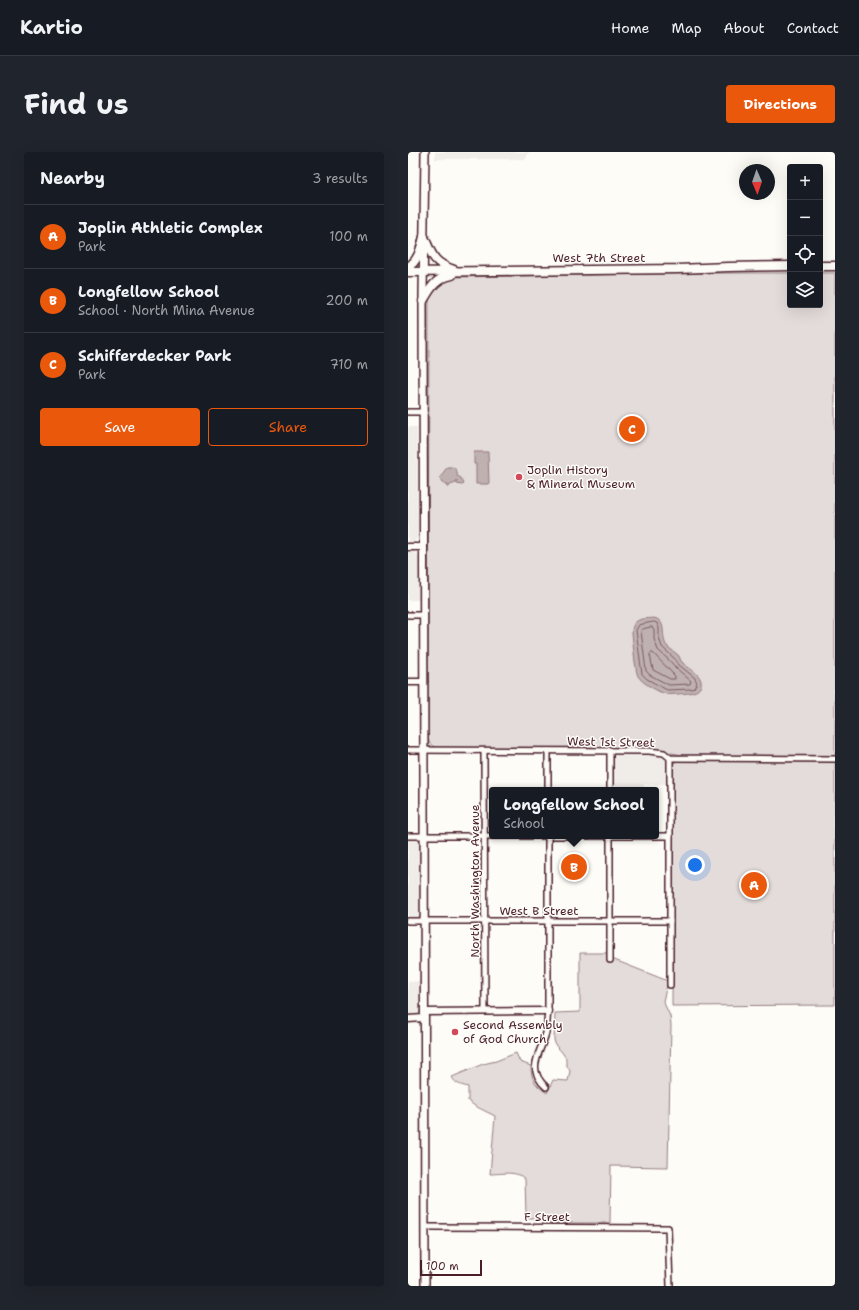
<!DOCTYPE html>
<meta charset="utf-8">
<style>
:root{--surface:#171b24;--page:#20242c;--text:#f1f3f6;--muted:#9ea1a6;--line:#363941;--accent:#ea580c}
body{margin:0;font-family:"Shantell Sans",sans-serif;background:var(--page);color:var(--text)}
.controls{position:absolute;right:12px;top:12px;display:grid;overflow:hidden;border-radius:4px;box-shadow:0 4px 16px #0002}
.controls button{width:36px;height:36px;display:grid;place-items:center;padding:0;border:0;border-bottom:1px solid var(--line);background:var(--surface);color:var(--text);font:20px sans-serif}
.compass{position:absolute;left:331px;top:12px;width:36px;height:36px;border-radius:50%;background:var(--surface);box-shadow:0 4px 16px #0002;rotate:178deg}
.scale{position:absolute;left:12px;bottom:10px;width:62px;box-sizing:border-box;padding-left:4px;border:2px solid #4a1f2b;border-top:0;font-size:11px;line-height:14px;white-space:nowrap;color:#4a1f2b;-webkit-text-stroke:3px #fdfcf7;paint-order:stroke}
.you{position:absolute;left:287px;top:713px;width:14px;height:14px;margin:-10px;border:3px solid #fff;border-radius:50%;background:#1a73e8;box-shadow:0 0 0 6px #1a73e833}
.badge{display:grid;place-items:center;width:26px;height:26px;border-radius:50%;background:var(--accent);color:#fff;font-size:13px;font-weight:700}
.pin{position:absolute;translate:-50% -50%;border:2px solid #fff;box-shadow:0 1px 4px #0006}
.popup{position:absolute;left:81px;top:635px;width:170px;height:52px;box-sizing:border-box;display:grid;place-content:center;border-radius:4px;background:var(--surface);filter:drop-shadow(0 1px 3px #0005);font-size:13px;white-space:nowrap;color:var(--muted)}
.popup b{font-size:15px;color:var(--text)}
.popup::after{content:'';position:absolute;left:50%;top:100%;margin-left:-8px;border:8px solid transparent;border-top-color:var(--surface)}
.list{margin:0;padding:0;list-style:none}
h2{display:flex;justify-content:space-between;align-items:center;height:52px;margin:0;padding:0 16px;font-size:17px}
h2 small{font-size:13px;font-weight:400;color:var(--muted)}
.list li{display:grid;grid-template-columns:26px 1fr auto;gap:12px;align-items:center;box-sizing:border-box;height:64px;padding:0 16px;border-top:1px solid var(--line)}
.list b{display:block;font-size:15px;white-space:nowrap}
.list p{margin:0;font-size:13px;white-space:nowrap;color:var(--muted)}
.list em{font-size:13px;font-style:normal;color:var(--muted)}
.actions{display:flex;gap:8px;padding:12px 16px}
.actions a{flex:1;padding:9px 0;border:1px solid var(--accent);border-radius:4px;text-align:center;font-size:14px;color:var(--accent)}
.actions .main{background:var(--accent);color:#fff}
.icon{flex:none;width:22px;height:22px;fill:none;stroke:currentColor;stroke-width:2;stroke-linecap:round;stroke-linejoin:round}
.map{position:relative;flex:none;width:427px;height:1134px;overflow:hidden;border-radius:4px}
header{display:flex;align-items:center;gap:24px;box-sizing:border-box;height:56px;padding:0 20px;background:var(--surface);border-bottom:1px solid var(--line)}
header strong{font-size:19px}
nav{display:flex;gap:22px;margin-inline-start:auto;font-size:14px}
.intro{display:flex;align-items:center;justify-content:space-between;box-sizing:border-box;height:96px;padding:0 24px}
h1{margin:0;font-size:28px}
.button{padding:10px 18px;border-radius:4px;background:var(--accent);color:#fff;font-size:14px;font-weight:700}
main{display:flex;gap:24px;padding:0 24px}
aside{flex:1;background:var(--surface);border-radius:4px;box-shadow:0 4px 16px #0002}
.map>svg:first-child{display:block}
.built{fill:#f0ece8}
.green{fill:#e3dcda;stroke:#967e82}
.water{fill:#c0b1b1;stroke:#91777b}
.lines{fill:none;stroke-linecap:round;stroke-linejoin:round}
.shore{stroke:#795961;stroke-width:1}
.minor-casing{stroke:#4a1f2b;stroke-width:8}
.tertiary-casing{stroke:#4a1f2b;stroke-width:9}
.secondary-casing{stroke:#4a1f2b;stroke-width:10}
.primary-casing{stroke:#4a1f2b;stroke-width:11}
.minor{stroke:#fdfcf7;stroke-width:5}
.tertiary{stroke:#fdfcf7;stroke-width:6}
.secondary{stroke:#fdfcf7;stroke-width:7}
.primary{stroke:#fdfcf7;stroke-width:8}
.poi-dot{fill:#d1495b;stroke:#fdfcf7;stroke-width:1.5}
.labels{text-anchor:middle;stroke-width:3;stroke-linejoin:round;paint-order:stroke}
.street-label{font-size:12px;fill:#4a1f2b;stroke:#fdfcf7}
.poi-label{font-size:12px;fill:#4a1f2b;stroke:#fdfcf7;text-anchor:start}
</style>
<header>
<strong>Kartio</strong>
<nav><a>Home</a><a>Map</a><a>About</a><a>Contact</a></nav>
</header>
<div class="intro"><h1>Find us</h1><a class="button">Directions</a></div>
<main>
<aside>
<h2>Nearby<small>3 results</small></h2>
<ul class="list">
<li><span class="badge">A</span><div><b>Joplin Athletic Complex</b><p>Park</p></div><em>100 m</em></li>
<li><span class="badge">B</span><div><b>Longfellow School</b><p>School · North Mina Avenue</p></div><em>200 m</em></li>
<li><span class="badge">C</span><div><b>Schifferdecker Park</b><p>Park</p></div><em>710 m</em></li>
</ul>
<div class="actions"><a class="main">Save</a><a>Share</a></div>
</aside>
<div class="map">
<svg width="427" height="1134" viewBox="0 0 427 1134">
<rect width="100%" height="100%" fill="#fdfcf7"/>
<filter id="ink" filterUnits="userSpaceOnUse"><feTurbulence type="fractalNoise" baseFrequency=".025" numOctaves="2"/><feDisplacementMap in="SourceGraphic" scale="8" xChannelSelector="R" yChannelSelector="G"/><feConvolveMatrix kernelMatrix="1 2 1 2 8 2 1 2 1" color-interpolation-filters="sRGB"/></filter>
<g filter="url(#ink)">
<g class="built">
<path d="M27 0H121L118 7H27Z"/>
<path d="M0 275H9L10 385 6 390 2 392H0Z"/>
<path d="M0 399H4L9 402 12 406 13 448H0Z"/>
<path d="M206 601 245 602 256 604 260 611V632H236L235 638H204V604Z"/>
<path d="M0 687H11L13 688V766L11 767H0Z"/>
<path d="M13 829V858L10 863 0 864V830Z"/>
</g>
<g class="green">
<path d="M312 121H382V153H412V121H427V606L280 604 242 597 31 596C24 595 21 592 20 585L21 146 27 133 41 125Z"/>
<path d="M269 609 427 610V853L264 854 265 613 266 611Z"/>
<path d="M172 801H200L204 807 260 829 255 849 262 864 263 873 260 1015 203 1014 202 1071H144L141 1067 137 1066H121L118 1063 117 1027C108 1018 94 1022 82 1022L87 964 67 954 60 949V935C53 933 47 932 44 925L75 912 88 909 108 901 112 910 123 914C123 928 127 933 139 941L145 928 160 929 162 919 158 912V906L153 899 148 894 146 888 147 861 172 860Z"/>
</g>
<g class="water">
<path d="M66 300H80L81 332H68V312H66Z"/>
<path d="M39 315H44C48 317 50 319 49 324L53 326 56 332 54 333 49 332V328L48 331 42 333 41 335H39L40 333 34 330 32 326Z"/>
<path d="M246 466C260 469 252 486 259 494 263 498 267 500 271 504 272 506 272 508 274 510 279 516 291 520 293 529 295 542 278 541 270 542 266 542 262 543 258 542 250 540 234 531 230 524 227 518 225 490 224 481 224 466 234 467 246 466Z"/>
</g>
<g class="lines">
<g class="shore">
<path d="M246 470 249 471 251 476V486L254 495 267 507 271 513 287 526 289 531 286 536 283 537 259 538 239 527 234 522 228 478 231 473Z"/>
<path d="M244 475 246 477V487L250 498 263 510 268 516 283 529 282 532 261 533 242 523 238 519 233 479 235 477Z"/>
<path d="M243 501H245L267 524V527H262L245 518 242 503Z"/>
</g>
<defs>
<g id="minor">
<path d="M0 260H16"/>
<path d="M0 463H16"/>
<path d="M0 598 241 599 256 601 262 606 427 607"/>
<path d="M76 599 77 859"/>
<path d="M140 599V638"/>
<path d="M202 638V598"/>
<path d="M0 684H262"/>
<path d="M0 769H262"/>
<path d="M202 808V684"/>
<path d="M262 833V606"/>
<path d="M138 935C117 916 133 901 138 881 139 874 139 866 140 859V684"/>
<path d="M17 1075 260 1076 262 1134"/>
</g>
<g id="tertiary">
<path d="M0 395H16"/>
<path d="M0 530H16"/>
<path d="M16 860 140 859"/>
<path d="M0 867 16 866"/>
</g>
<path id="secondary" d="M17 0 15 143 17 1134"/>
<g id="primary">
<path d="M16 85C24 103 25 111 46 118"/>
<path d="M412 114H427"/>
<path d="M0 115C11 108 13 96 16 85"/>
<path d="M0 120 270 117 320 115 382 114"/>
<path d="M15 149C23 135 27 127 44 123"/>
</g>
</defs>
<use href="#minor" class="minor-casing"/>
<use href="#tertiary" class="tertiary-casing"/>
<use href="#secondary" class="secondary-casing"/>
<use href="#primary" class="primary-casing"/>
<use href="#minor" class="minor"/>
<use href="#tertiary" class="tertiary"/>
<use href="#secondary" class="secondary"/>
<use href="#primary" class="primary"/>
</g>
</g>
<g class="poi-dot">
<circle cx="111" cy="325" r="4"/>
<circle cx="47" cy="880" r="4"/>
</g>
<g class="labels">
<g class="street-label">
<text x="191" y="110">West 7th Street</text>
<text transform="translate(203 590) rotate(1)" y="4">West 1st Street</text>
<text transform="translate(67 729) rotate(-90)" y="4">North Washington Avenue</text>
<text x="131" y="763">West B Street</text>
<text x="139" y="1069">F Street</text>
</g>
<g class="poi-label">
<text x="119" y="322">Joplin History<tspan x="119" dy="14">&amp; Mineral Museum</tspan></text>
<text x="55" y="877">Second Assembly<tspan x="55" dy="14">of God Church</tspan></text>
</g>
</g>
</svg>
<div class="controls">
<button>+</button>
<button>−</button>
<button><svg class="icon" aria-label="locate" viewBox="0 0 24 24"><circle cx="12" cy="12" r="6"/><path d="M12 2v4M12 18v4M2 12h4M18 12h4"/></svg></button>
<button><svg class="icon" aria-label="layers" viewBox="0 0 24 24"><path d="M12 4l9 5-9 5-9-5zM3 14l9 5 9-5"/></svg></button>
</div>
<svg class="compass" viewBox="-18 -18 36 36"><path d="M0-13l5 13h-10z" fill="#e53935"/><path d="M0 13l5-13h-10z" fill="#9ea1a6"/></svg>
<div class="scale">100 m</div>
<div class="you"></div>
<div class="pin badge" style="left:346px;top:733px">A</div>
<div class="pin badge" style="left:166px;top:715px">B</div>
<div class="popup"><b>Longfellow School</b>School</div>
<div class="pin badge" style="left:224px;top:277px">C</div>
</div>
</main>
